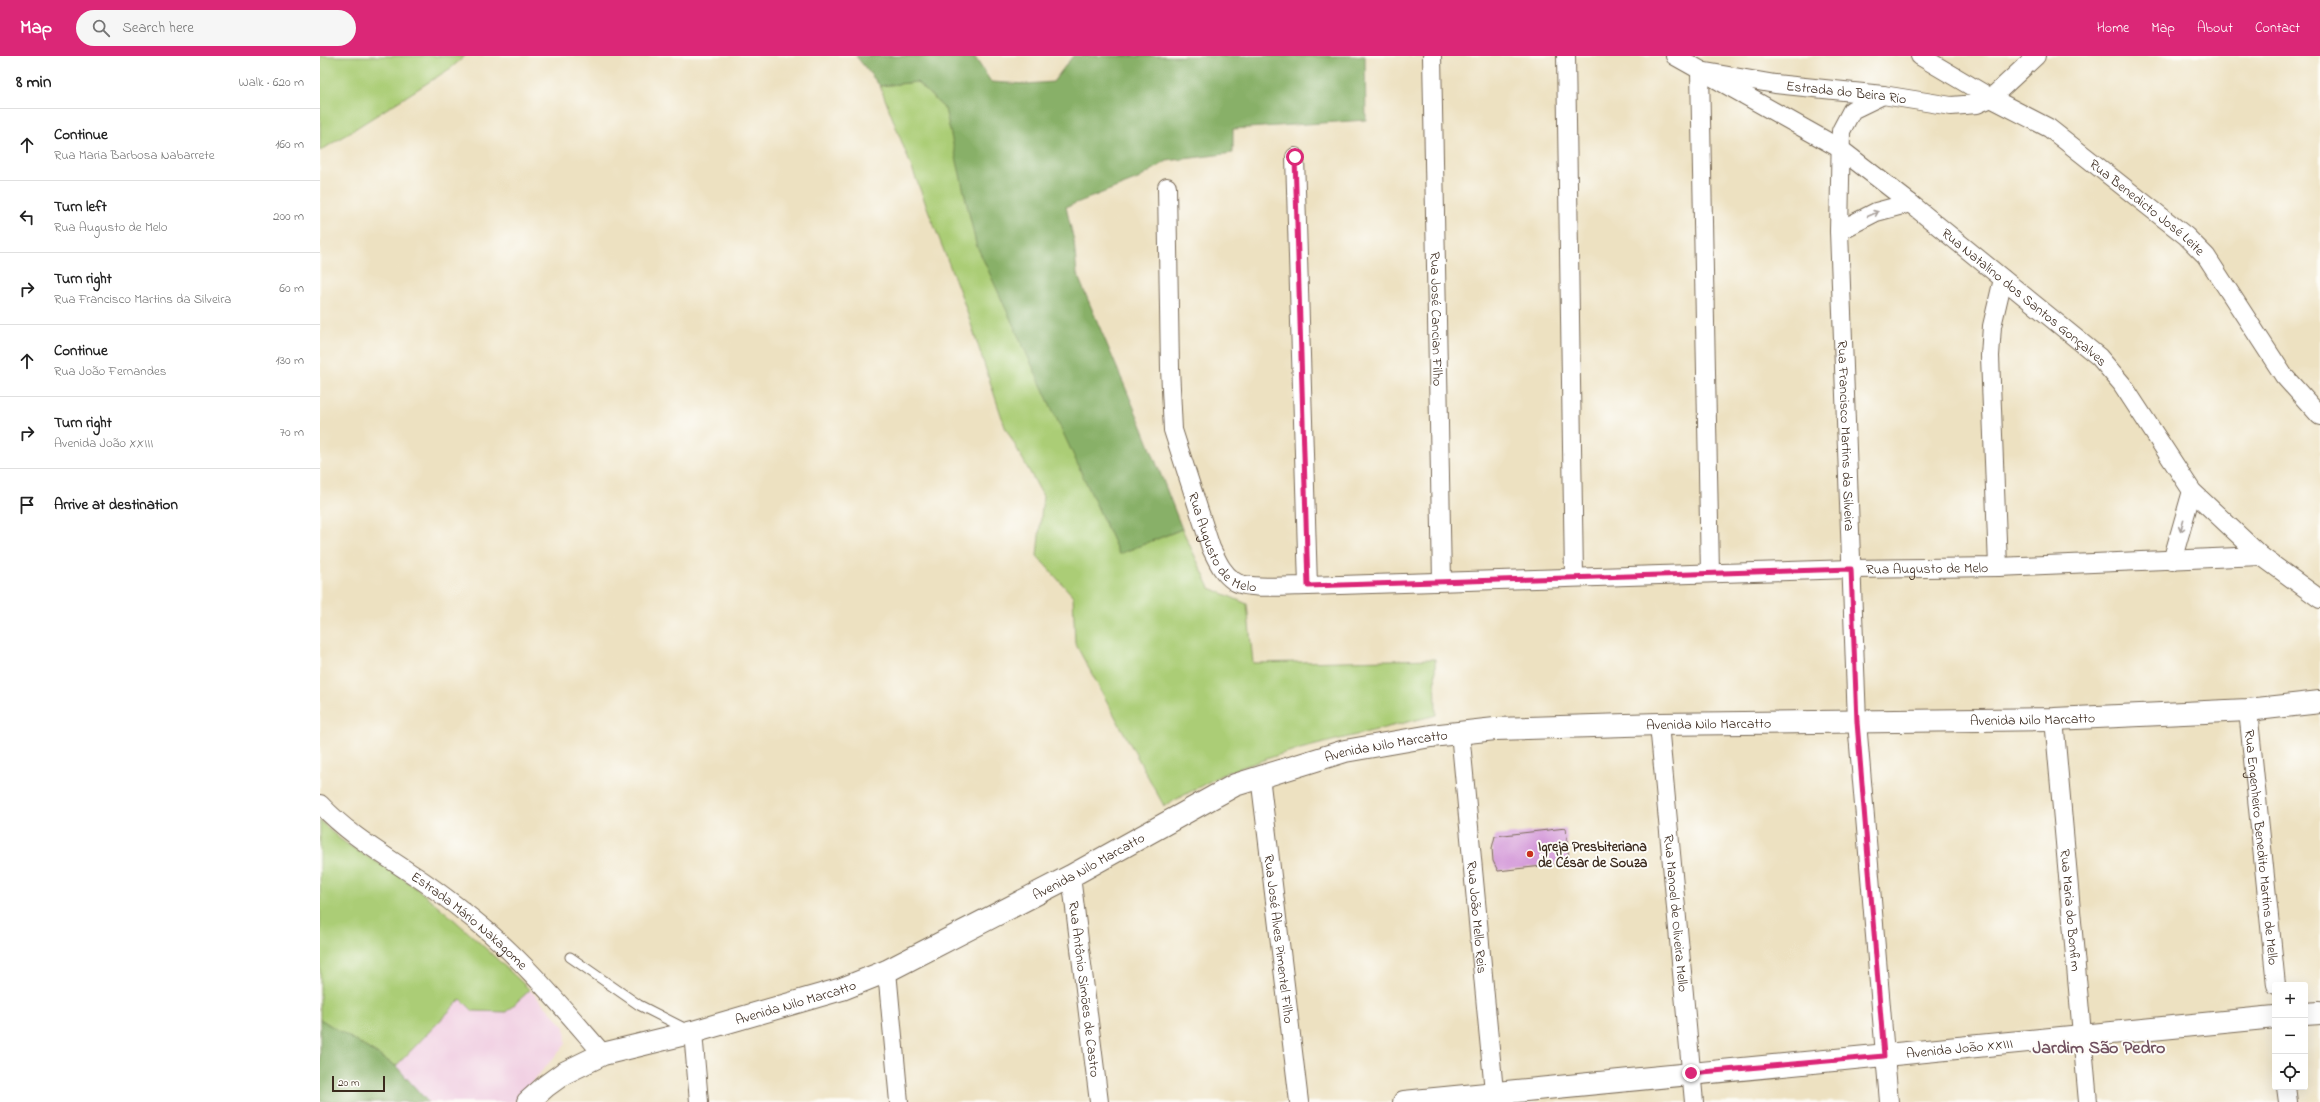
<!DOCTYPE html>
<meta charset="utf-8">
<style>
:root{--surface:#fff;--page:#f6f6f6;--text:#222;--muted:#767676;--line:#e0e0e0;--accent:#db2777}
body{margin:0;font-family:"Indie Flower",sans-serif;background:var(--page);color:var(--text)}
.controls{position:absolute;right:12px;bottom:12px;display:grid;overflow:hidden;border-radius:4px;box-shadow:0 4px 16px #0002}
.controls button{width:36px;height:36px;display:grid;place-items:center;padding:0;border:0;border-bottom:1px solid var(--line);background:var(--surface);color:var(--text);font:20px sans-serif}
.scale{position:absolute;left:12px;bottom:10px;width:53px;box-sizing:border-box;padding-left:4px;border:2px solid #3b2a1e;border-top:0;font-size:11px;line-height:14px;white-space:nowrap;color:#3b2a1e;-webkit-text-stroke:3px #fdfcf7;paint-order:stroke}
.stop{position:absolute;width:12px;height:12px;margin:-9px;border:3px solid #db2777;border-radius:50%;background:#fff}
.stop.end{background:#db2777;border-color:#fff;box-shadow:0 1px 4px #0008}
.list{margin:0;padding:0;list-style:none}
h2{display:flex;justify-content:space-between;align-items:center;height:52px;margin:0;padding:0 16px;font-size:17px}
h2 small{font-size:13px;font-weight:400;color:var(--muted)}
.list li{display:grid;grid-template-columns:26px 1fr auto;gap:12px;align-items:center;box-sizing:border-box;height:72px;padding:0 16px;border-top:1px solid var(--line)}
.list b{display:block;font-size:15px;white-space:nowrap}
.list p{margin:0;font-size:13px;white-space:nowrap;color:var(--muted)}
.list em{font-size:13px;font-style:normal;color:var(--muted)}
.icon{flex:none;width:22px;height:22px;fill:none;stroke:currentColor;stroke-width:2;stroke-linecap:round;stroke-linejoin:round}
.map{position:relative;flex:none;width:2000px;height:1046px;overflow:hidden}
header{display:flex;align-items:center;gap:24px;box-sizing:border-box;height:56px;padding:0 20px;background:var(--accent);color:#fff}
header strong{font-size:19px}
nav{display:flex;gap:22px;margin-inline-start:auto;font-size:14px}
.search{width:280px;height:36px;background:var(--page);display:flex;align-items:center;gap:10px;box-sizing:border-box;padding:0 14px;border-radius:22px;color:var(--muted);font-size:15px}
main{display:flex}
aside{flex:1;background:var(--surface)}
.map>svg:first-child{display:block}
.built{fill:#f1d0e3}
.green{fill:#abcd76;stroke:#737c4a}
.forest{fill:#88b067;stroke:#626d42}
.building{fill:#d49ad9}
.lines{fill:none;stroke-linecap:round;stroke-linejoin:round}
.service-casing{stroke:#796a57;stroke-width:11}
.minor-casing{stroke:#796a57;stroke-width:20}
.tertiary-casing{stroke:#796a57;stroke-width:24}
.service{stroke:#fff;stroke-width:9}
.minor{stroke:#fff;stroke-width:18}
.tertiary{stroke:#fff;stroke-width:22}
.oneway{stroke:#a79f9a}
.route{stroke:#db2777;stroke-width:5}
.poi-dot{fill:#c8321e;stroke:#fdfcf7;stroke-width:1.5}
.labels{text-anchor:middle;stroke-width:4;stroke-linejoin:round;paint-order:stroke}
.street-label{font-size:14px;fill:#3b2a1e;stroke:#fdfcf7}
.poi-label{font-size:14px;font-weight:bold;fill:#3b2a1e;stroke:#fdfcf7;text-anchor:start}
.district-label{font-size:18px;font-weight:bold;fill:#71515f;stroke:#fdfcf7}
</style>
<header>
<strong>Map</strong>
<div class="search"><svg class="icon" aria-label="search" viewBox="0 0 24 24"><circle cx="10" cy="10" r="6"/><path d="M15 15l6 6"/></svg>Search here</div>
<nav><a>Home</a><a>Map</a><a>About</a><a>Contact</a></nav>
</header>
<main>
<aside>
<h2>8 min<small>Walk · 620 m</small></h2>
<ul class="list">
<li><svg class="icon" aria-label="ahead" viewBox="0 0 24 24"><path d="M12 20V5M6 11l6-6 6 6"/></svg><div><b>Continue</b><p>Rua Maria Barbosa Nabarrete</p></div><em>160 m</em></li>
<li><svg class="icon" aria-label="left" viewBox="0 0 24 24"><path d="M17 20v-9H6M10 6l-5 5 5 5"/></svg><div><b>Turn left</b><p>Rua Augusto de Melo</p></div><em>200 m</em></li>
<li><svg class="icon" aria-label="right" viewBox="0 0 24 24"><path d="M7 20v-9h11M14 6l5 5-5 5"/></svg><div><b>Turn right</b><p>Rua Francisco Martins da Silveira</p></div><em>60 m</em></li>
<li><svg class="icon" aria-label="ahead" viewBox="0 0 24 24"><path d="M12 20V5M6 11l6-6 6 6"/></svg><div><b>Continue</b><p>Rua João Fernandes</p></div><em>130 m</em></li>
<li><svg class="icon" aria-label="right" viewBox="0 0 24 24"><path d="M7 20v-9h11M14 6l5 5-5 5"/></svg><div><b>Turn right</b><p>Avenida João XXIII</p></div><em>70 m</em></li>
<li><svg class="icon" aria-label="arrive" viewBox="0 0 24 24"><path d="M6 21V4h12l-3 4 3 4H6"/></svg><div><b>Arrive at destination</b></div></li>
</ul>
</aside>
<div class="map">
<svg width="2000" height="1046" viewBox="0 0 2000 1046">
<rect width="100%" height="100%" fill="#fdfcf7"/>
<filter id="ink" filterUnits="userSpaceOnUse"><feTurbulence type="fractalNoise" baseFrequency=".025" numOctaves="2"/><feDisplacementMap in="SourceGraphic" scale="8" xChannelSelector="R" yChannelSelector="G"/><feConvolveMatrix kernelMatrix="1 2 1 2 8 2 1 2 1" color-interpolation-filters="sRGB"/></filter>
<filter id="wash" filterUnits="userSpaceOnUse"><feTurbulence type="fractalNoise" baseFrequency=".012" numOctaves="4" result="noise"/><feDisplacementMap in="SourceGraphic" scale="16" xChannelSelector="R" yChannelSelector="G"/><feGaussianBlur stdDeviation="0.9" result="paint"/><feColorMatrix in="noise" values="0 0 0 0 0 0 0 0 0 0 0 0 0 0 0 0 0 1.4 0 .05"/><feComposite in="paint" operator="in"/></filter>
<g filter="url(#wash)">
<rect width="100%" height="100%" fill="#ede1c1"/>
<path class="built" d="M210 934 245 971 246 988 194 1046H108L76 1010 141 942 186 956Z"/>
<g class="green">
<path d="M0 0H145L131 12 0 95Z"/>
<path d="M597 26 625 53 799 498 862 473 890 532 927 548 933 607 1115 603 1116 659 964 697 905 717 844 750 755 587 753 540 717 500 723 440 685 371 643 244 560 30Z"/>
<path d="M0 764C22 791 57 804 84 823 129 856 169 896 210 934L186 956 153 955 141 943 76 1010 0 963Z"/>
</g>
<g class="forest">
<path d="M536 0H654L671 26 706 28 733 26 753 0H1045L1046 64 913 73V97L847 105 818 123 746 151 754 185 757 218 823 373 862 473 799 498 656 188 625 53 597 26 560 30Z"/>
<path d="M0 963 76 1010 108 1046H0Z"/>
</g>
<g id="blocks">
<path class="building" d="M1246 772 1249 807 1178 815 1173 805 1172 792 1175 780Z"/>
</g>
</g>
<g filter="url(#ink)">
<use href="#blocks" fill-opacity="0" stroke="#796a57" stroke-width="1"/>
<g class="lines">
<defs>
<path id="service" d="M250 901 319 949 368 974"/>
<g id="minor">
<path id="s1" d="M1112 0 1122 525"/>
<path d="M1246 0 1254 521"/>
<path id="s2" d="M1355 0 1519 92 1590 147 1779 301 1802 328 1872 435 1941 500 2000 543"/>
<path id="s3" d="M1600 0 1671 42 1729 72 1866 180 1886 200 1964 320 2000 360"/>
<path id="s4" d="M1563 39 1532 54 1521 75 1519 175 1537 666 1569 1046"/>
<path d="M975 101 988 530"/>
<path id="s5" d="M847 131 850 312 853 374 891 492C897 504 902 517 914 525 926 534 971 530 988 530L1531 513 1678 511 1941 500"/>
<path d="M1519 175 1556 156 1590 147"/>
<path d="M1852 505 1872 435"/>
<path d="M1678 511 1670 300 1672 270 1683 223"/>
<path id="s6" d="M1390 517 1380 15 1455 28 1563 39 1631 50 1657 48 1671 42 1716 0"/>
<path id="s7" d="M1928 654 1956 929"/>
<path id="s8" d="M1734 663 1768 1046"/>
<path id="s9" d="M1339 668 1374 1046"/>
<path id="s10" d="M1140 676 1175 1046"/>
<path id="s11" d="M940 720 979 1046"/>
<path id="s12" d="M0 748C28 778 58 795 92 818 113 831 133 847 153 863 202 902 242 951 283 998"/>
<path id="s13" d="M751 820 779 1046"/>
<path d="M567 915 579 1046"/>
<path d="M373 976 379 1046"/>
<path d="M1966 1031 1968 1046"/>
</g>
<g id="tertiary">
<path d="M1985 958 2000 957"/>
<path id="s14" d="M208 1046 226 1030 244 1017 283 998 373 976 522 933 567 915 751 820 915 729 1025 695 1111 680 1175 673 1339 668 1734 663 1928 654 2000 646"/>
<path id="s15" d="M1084 1046 1955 961"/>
</g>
</defs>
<use href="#service" class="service-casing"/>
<use href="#minor" class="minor-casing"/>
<use href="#tertiary" class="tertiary-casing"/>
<use href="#service" class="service"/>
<use href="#minor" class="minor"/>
<use href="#tertiary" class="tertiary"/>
</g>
<defs><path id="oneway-shaft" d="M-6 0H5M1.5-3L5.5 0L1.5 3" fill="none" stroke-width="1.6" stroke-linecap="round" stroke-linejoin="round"/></defs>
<g class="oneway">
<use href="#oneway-shaft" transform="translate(1553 158) rotate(-24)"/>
<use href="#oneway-shaft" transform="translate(1862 470) rotate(106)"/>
</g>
</g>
<g class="lines" filter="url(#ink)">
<path class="route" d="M975 101 988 530 1531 513 1537 666 1564 1000 1371 1017"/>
</g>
<circle class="poi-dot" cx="1210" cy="798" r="4"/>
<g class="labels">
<g class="street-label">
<text dy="5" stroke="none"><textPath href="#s6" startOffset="650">Estrada do Beira Rio</textPath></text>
<text dy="5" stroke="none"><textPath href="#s3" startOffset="274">Rua Benedicto José Leite</textPath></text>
<text dy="5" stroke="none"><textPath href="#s2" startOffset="426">Rua Natalino dos Santos Gonçalves</textPath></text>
<text dy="5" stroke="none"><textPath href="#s1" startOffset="263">Rua José Cancian Filho</textPath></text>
<text dy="5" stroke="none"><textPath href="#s4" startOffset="363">Rua Francisco Martins da Silveira</textPath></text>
<text dy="5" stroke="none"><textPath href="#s5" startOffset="370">Rua Augusto de Melo</textPath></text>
<text dy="5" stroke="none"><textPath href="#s5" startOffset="1102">Rua Augusto de Melo</textPath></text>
<text dy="5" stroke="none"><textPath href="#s14" startOffset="1585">Avenida Nilo Marcatto</textPath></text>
<text dy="5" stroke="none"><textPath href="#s14" startOffset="1261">Avenida Nilo Marcatto</textPath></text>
<text dy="5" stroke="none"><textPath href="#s14" startOffset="937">Avenida Nilo Marcatto</textPath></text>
<text dy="5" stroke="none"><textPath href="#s7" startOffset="138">Rua Engenheiro Benedito Martins de Mello</textPath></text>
<text dy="5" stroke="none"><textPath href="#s14" startOffset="613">Avenida Nilo Marcatto</textPath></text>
<text dy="5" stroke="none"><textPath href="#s8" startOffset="192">Rua Maria do Bonfim</textPath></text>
<text dy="5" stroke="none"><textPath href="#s9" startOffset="190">Rua Manoel de Oliveira Mello</textPath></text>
<text dy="5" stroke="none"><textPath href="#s10" startOffset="186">Rua João Mello Reis</textPath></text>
<text dy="5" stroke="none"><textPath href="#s12" startOffset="190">Estrada Mário Nakagome</textPath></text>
<text dy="5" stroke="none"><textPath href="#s11" startOffset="164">Rua José Alves Pimentel Filho</textPath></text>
<text dy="5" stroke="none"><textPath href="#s13" startOffset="114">Rua Antônio Simões de Castro</textPath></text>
<text dy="5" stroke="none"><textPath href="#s14" startOffset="289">Avenida Nilo Marcatto</textPath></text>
<text dy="5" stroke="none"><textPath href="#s15" startOffset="558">Avenida João XXIII</textPath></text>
</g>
<g class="poi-label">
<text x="1218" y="795">Igreja Presbiteriana<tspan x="1218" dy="16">de César de Souza</tspan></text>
</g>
<g class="district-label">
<text x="1779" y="997">Jardim São Pedro</text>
</g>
</g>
</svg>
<div class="controls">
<button>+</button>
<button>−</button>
<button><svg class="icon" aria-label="locate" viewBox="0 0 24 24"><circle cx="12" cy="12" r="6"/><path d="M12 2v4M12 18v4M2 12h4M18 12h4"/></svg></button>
</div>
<div class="scale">20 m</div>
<div class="stop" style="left:975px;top:101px"></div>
<div class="stop end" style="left:1371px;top:1017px"></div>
</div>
</main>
